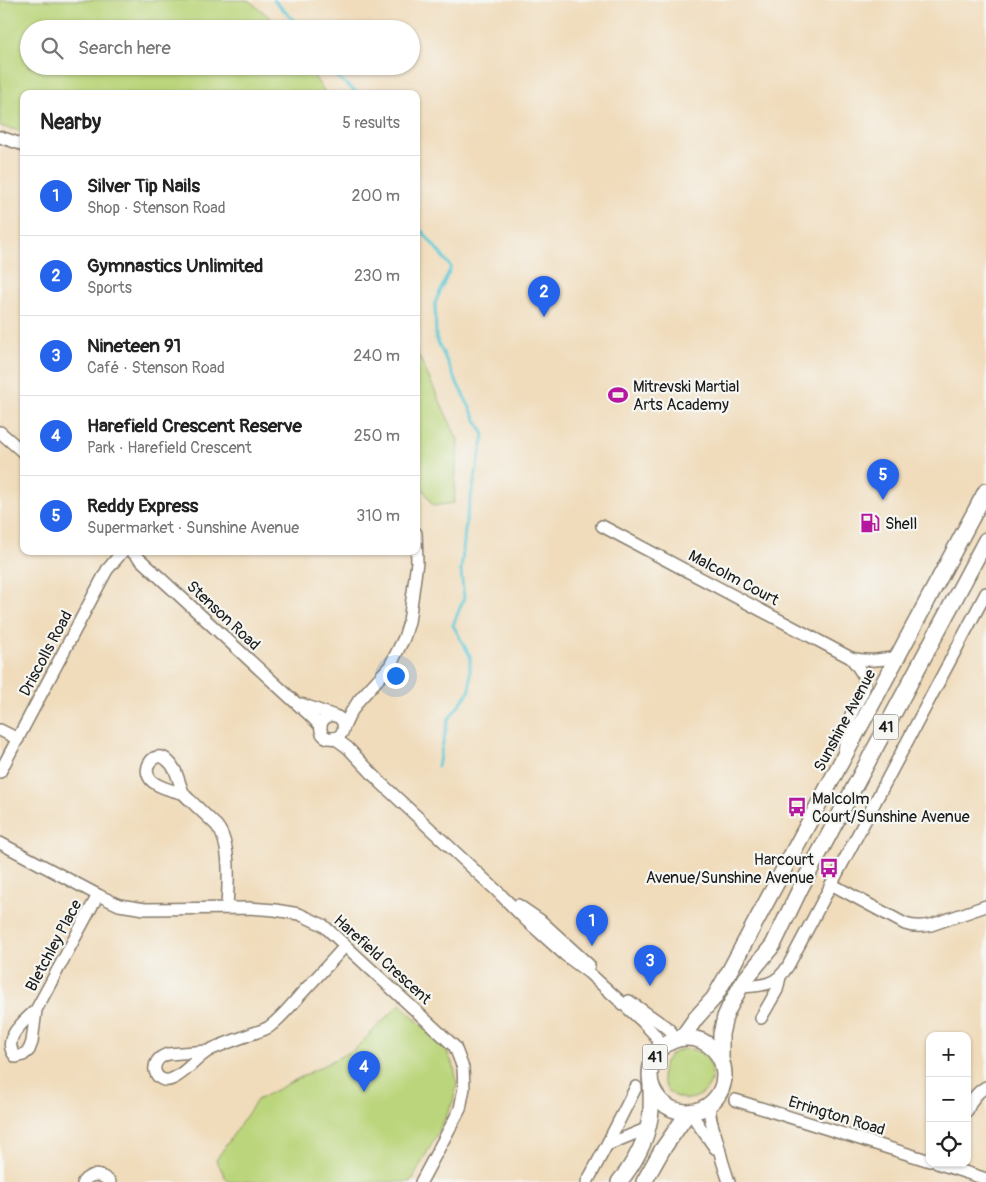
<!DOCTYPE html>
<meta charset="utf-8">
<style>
:root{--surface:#fff;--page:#f6f6f6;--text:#222;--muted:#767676;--line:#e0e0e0;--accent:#2563eb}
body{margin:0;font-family:Pangolin,sans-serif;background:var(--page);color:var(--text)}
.controls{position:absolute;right:15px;bottom:15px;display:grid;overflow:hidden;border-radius:10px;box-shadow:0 1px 4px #0004}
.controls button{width:45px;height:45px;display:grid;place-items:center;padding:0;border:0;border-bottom:1px solid var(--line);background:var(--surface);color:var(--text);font:25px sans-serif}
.you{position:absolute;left:395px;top:675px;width:18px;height:18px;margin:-12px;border:4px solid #fff;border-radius:50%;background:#1a73e8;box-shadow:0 0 0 8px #1a73e833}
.badge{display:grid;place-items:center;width:32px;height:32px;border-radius:50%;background:var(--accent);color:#fff;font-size:16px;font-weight:700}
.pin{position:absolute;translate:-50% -41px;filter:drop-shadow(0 1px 2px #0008)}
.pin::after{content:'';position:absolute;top:26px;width:18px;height:15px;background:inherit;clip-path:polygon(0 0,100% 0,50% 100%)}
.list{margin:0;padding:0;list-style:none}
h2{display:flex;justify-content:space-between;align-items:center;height:65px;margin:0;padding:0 20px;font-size:21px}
h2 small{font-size:16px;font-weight:400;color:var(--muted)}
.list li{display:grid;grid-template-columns:32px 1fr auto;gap:15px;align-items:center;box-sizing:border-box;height:80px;padding:0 20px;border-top:1px solid var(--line)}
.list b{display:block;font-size:19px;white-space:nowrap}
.list p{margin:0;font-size:16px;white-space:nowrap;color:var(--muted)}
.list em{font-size:16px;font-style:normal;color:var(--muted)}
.icon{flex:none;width:28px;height:28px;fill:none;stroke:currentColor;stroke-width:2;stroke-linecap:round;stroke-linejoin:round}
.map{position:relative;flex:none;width:986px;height:1182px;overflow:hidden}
.search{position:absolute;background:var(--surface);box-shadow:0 1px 4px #0004;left:20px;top:20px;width:400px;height:55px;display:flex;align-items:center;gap:12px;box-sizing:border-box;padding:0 18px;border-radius:28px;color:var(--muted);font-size:19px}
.panel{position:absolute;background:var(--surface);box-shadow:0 1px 4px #0004;left:20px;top:90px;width:400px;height:465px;border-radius:10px}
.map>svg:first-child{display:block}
.green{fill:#bbd57b;stroke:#6c784c}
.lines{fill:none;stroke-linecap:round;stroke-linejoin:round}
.stream{stroke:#5bc7d5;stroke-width:3}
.minor-casing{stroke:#867c6c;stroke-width:14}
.major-casing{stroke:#867c6c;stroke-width:18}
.minor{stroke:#fff;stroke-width:11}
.major{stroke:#fff;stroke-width:15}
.labels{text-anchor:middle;stroke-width:4.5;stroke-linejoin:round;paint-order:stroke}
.shield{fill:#f6f6f2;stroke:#5d5d5c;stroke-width:1}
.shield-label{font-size:15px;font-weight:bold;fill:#1c1c1c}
.poi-label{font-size:16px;fill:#1c1c1c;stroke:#f6f6f2;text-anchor:start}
.street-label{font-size:16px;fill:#1c1c1c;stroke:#f6f6f2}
</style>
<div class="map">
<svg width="986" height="1182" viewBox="0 0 986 1182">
<rect width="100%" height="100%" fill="#f6f6f2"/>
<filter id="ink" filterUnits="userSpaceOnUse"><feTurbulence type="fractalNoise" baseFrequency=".02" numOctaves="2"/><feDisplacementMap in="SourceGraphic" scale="10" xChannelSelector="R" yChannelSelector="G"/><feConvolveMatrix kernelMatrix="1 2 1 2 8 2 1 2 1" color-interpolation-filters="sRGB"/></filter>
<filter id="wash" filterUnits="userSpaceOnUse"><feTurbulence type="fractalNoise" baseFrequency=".0096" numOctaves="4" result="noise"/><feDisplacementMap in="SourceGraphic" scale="20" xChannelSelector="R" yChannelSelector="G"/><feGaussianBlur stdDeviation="1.12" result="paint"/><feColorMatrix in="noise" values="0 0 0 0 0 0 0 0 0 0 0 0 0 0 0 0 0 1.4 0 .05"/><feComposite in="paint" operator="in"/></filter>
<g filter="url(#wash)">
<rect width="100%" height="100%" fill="#f0dcbb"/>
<g class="green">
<path d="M0 0H248L277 23 281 29H29V66H307L326 94H24V132L0 126Z"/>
<path d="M416 350 458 440 454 503 433 506 416 477Z"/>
<path d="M400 1004 445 1048 454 1067 457 1084 453 1102 444 1121 411 1182H228L216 1160 257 1100 355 1049Z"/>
<circle cx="687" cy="1074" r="25"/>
</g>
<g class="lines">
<g class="stream">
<path d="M274 0 302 29"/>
<path d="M329 66 334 75 359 94"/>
<path d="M416 228 423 232 451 267 435 303 436 338 455 379 484 435 466 520 461 571 464 598 453 625 470 656V690L448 720 438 766"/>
</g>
</g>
</g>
<g filter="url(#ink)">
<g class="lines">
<defs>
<g id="minor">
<path d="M0 137 24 145"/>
<path d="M0 432 24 453"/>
<path d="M602 526 851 658C868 662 880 660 897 657"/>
<path d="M131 551 295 702C304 710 313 717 321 727"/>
<path d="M301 704C312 708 324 712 335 716 347 719 346 737 333 738 318 740 316 720 331 715"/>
<path d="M344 727 350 714 359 700 390 666 404 638 409 622 417 562 416 533"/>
<path d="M0 730 18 739"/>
<path d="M333 738 340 742 348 748 381 783 497 891 528 922 565 955 589 973 643 1022 655 1035 658 1041 660 1049"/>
<path d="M844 751C846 739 846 725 851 715 863 687 875 687 851 658"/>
<path d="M0 772 100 583 107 570 123 551"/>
<path d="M184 794C175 791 164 789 156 784 137 773 153 748 167 760 178 769 178 783 184 794 186 797 190 800 192 802 200 810 209 818 217 826 232 845 228 885 227 908"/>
<path d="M0 843 98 895 119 905 145 909 248 908 275 910 299 914 323 925 455 1047 463 1068 464 1088 460 1109 421 1182"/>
<path d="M831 884 905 924C914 927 921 927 931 925L986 906"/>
<path d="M518 905 540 920 589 965"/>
<path d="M740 987C761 986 776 986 788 966L986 593"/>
<path d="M629 1001 669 1029 676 1039"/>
<path d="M36 1010C23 1022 0 1040 16 1057L23 1055 29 1050 32 1042 36 1010 98 895"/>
<path d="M761 1018 777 990 780 977"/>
<path d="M208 1051 168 1054C145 1061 156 1086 172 1079 186 1073 195 1059 208 1051 219 1045 239 1039 251 1034 257 1032 264 1030 269 1027 281 1018 291 1006 301 994 316 978 331 962 345 946"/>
<path d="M735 1100 930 1161"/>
<path d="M711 1104C707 1115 714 1129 717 1140 720 1154 724 1168 729 1182"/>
<path d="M967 1111C972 1099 976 1093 986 1087"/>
<path d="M691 1113C698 1125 707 1136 715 1148"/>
<path d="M607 1145 648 1128"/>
<path d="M937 1163 986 1179"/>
<path d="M83 1182C91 1172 102 1174 110 1182"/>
<path d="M587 1182C604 1151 620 1119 636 1087"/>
</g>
<g id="major">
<circle cx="687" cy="1075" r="37"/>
<path d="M682 1038 696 1018 714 998 730 970 986 491"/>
<path d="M721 1060V1034L725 1017 729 1008 743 982 773 945 800 889 986 540"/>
<path d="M619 1182C634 1164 646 1141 650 1118 652 1108 651 1097 651 1086"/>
<path d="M644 1182 662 1150 688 1113"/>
</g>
</defs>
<use href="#minor" class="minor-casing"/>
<use href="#major" class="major-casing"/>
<use href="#minor" class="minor"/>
<use href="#major" class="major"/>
</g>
</g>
<defs>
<symbol id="stadium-bare" viewBox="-9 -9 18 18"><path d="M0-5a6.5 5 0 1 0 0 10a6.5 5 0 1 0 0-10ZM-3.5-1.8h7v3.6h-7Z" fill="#b5179e" stroke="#f6f6f2" stroke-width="2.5" paint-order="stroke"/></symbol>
<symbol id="fuel-bare" viewBox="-9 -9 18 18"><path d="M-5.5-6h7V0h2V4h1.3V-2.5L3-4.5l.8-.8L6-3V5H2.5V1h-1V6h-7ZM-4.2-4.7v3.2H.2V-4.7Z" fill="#b5179e" stroke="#f6f6f2" stroke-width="2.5" paint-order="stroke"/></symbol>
<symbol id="bus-bare" viewBox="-9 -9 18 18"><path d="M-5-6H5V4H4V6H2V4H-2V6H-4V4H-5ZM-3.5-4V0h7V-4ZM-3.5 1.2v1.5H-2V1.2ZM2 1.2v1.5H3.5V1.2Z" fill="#b5179e" stroke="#f6f6f2" stroke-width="2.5" paint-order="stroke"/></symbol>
</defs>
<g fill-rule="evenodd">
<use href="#stadium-bare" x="604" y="381" width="28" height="28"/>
<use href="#fuel-bare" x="856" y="509" width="28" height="28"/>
<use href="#bus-bare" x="783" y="793" width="28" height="28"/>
<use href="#bus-bare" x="815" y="854" width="28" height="28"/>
</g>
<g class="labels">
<g class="shield">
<rect x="873.5" y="714.5" width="25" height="25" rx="4"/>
<rect x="642.5" y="1044.5" width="25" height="25" rx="4"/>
</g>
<g class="shield-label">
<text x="886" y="732">41</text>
<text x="655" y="1062">41</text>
</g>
<g class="poi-label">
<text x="633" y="392">Mitrevski Martial<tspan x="633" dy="18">Arts Academy</tspan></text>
<text x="885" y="529">Shell</text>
<text x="812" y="804">Malcolm<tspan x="812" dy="18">Court/Sunshine Avenue</tspan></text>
<text x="814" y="865" text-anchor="end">Harcourt<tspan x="814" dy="18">Avenue/Sunshine Avenue</tspan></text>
</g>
<g class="street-label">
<text transform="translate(734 577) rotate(28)" y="6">Malcolm Court</text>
<text transform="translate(224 615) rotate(43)" y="6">Stenson Road</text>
<text transform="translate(45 653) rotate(-62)" y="6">Driscolls Road</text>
<text transform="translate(844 720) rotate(-62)" y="6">Sunshine Avenue</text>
<text transform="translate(53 945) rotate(-62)" y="6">Bletchley Place</text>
<text transform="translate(383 959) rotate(42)" y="6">Harefield Crescent</text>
<text transform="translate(837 1115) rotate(17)" y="6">Errington Road</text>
</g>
</g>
</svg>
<div class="controls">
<button>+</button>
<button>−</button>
<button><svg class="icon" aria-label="locate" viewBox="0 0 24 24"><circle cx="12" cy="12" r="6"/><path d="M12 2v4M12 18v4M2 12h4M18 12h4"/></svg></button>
</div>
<div class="you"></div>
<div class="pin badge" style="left:592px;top:946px">1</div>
<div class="pin badge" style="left:544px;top:317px">2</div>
<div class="pin badge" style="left:650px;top:986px">3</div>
<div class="pin badge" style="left:364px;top:1092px">4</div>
<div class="pin badge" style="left:883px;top:500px">5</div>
<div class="search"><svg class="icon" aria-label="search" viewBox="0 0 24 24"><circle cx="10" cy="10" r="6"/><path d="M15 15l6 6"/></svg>Search here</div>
<section class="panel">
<h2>Nearby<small>5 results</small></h2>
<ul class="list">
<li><span class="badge">1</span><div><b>Silver Tip Nails</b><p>Shop · Stenson Road</p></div><em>200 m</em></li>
<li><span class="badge">2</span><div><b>Gymnastics Unlimited</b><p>Sports</p></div><em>230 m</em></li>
<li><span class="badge">3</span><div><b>Nineteen 91</b><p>Café · Stenson Road</p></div><em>240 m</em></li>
<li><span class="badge">4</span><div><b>Harefield Crescent Reserve</b><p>Park · Harefield Crescent</p></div><em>250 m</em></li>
<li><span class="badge">5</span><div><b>Reddy Express</b><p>Supermarket · Sunshine Avenue</p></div><em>310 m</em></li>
</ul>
</section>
</div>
